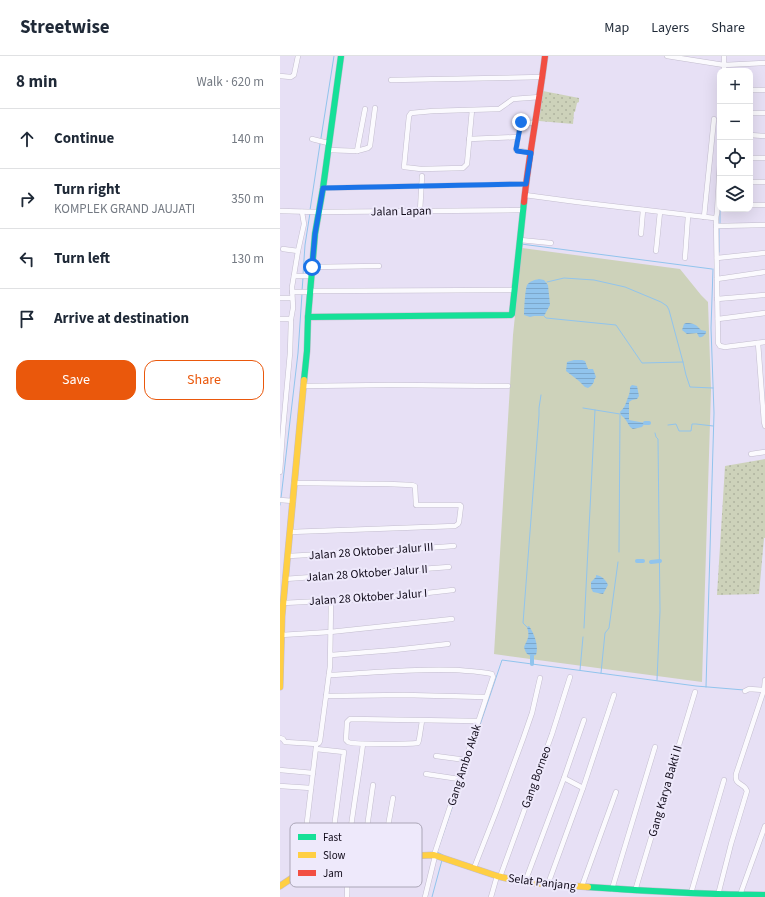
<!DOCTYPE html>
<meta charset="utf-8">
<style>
:root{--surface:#fff;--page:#f6f6f7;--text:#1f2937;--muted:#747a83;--line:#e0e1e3;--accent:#ea580c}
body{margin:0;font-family:"Source Sans 3",sans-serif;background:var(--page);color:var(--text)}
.controls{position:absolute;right:12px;top:12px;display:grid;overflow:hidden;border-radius:8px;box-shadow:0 4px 16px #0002}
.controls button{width:36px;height:36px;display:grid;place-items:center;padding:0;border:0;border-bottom:1px solid var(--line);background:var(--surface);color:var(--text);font:20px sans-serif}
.stop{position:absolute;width:12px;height:12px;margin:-9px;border:3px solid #1a73e8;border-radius:50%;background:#fff}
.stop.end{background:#1a73e8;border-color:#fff;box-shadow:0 1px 4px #0008}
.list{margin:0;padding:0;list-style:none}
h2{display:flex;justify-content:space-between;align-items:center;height:52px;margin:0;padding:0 16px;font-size:17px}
h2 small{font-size:13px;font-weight:400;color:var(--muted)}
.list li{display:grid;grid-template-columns:26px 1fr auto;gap:12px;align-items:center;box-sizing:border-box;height:60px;padding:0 16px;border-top:1px solid var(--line)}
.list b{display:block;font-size:15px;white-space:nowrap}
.list p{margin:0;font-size:13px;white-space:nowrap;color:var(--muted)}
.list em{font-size:13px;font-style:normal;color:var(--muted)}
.actions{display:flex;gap:8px;padding:12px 16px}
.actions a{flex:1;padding:9px 0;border:1px solid var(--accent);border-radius:12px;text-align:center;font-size:14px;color:var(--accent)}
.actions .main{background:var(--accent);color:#fff}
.icon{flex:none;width:22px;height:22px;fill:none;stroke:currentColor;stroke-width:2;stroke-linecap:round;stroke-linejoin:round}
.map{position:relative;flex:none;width:485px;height:841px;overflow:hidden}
header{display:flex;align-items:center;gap:24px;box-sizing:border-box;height:56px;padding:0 20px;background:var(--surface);border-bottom:1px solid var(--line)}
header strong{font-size:19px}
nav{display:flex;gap:22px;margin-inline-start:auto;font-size:14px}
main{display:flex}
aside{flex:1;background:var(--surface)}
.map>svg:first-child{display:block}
.grass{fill:#cdd2ba}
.park{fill:url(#park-dots)}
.water{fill:url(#water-rules)}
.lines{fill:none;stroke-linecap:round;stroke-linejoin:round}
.stream{stroke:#91c4ed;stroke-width:1}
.canal{stroke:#91c4ed;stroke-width:4}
.street-casing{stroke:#c3bdce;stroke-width:5.5}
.fast-casing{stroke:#c3bdce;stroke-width:7}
.slow-casing{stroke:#c3bdce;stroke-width:7}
.jam-casing{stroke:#c3bdce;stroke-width:7}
.street{stroke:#fbfafe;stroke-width:4.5}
.fast{stroke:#16e098;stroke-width:6}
.slow{stroke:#ffcf43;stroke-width:6}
.jam{stroke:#f24e42;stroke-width:6}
.route{stroke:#1a73e8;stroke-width:5}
.labels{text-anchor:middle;stroke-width:4;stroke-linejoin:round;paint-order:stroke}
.street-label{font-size:12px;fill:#100a19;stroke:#eee9fb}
.key{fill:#eee9fb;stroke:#aba6b7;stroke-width:1}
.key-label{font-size:11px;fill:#100a19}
</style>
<header>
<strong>Streetwise</strong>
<nav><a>Map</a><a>Layers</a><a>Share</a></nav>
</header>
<main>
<aside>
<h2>8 min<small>Walk · 620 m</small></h2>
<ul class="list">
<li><svg class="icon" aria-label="ahead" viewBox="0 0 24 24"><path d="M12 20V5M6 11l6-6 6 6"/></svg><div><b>Continue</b></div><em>140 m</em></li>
<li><svg class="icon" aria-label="right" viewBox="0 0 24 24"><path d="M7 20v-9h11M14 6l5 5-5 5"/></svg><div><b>Turn right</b><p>KOMPLEK GRAND JAUJATI</p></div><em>350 m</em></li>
<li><svg class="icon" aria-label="left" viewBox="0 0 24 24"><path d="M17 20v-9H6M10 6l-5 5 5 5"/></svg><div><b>Turn left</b></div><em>130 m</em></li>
<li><svg class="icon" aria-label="arrive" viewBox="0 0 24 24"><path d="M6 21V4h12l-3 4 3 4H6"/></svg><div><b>Arrive at destination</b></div></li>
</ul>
<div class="actions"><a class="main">Save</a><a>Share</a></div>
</aside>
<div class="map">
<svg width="485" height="841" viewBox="0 0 485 841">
<defs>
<pattern id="park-dots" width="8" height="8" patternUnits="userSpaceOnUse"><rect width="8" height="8" fill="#cdd2ba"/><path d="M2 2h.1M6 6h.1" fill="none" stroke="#afb39f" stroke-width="1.8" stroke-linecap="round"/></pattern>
<pattern id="water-rules" width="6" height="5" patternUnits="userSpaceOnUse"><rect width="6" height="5" fill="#91c4ed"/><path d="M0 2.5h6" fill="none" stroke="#7ca7cb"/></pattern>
</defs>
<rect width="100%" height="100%" fill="#e7e0f5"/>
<path class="grass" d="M242 192 400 213 421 239 428 246 431 334 422 626 214 598 233 279Z"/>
<g class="park">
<path d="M263 35 299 42V46L297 47 295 56H294L293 68 259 65Z"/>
<path d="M485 403V482H484L479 538 437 539 445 410Z"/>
</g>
<g class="water">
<path d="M259 223 264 224 268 229 270 249 264 260H254L250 261 244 259C244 253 245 234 247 229 250 225 254 224 259 223Z"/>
<path d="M406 267C415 267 416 269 421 274L426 275V277C424 279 423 282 419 281L417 277 407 278 402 274 404 268Z"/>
<path d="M294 304H302L305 305 308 313H313L316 321 314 324V326L311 330 308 332 305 331 299 325 286 315 287 306Z"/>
<path d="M352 329 357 330 359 340 357 343 352 344 349 346V364L365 367 362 371 353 373C348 370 349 368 345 363 343 360 341 361 340 356 344 352 345 350 347 344 349 338 350 338 350 331Z"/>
<path d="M316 519C322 520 326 524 328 529L323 538 313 536 311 532V526L316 521Z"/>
<path d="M249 570C254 577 259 590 256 599 248 601 246 598 244 591 248 582 250 581 247 571Z"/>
</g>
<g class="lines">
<g class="stream">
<path d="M41 82 54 0"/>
<path d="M30 154 40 88"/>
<path d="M440 168V154"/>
<path d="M241 188 432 213"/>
<path d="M439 196V173"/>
<path d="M23 219 25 189 30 157"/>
<path d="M267 226 284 222 314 224 345 231 381 246 387 250 389 254 403 306 406 319 410 331 433 332"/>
<path d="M22 235 23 222"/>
<path d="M264 260 266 262 336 269 362 307 403 306"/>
<path d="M303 352 340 358"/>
<path d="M388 369 396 368 399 375H411L412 368H416L433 370"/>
<path d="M375 377 376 381 378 383 380 555 377 624"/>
<path d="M1 442 18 297 22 238"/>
<path d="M0 449V445"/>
<path d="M339 496 340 359"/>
<path d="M247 571 243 567 259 359V352L261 339"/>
<path d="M304 572 315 354"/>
<path d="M300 614 303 581"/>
<path d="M321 617 325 577 329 572 338 506"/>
<path d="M426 631 434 357 431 272 433 213"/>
<path d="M163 799 157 796 222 604 416 630 464 634"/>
<path d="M152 841 162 804"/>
</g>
<g class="canal">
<path d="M365 367H369"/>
<path d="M357 505H363"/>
<path d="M371 506 380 505"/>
<path d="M252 608V600"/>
</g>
<defs>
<g id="street">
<path d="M387 0 444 9 485 7"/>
<path d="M444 15V0"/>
<path d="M0 20 11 21 14 19 18 0"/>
<path d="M111 24 263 21"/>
<path d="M470 34H485"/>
<path d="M192 54 187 108 183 112 141 113 124 111 129 60 131 57 153 55 219 53 233 43 260 41"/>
<path d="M470 57H485"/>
<path d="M470 79 485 80"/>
<path d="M238 81 236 94 251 97"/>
<path d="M32 83 48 87"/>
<path d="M189 83 238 81 241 66 255 67"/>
<path d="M48 94 77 95 88 92 90 90 95 52"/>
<path d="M77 95 85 53"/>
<path d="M470 102H485"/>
<path d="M470 126H485"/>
<path d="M43 132 246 128"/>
<path d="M245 139 297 146 434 162H436L437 157 440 105"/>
<path d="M470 149H485"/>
<path d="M0 155 37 156 243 154"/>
<path d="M140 155 142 120"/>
<path d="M424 161 434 63"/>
<path d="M436 162 438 287 440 290 445 291 485 286"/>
<path d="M436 170 485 169"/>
<path d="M361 178 363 154"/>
<path d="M240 184 271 187"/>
<path d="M3 193 18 195"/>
<path d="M376 195 380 156"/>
<path d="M405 202 408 160"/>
<path d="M437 202 485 197"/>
<path d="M32 211 99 210"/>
<path d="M14 220H31"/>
<path d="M437 223 485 216"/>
<path d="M30 235 234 234"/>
<path d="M12 236H30"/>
<path d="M0 242H12"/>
<path d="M437 243 485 239"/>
<path d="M0 263H11"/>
<path d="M438 263 485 257"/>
<path d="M478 287 484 366 485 370"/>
<path d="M23 330 110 329 228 330"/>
<path d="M471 398 485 396"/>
<path d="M0 416 3 373 10 297 11 263 13 252 12 231 18 195 24 168 22 156"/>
<path d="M0 444 13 445"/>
<path d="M10 476 175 470 178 468 179 466 181 450 180 449H136L135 430 132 429 108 428 14 427"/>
<path d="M8 500 104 495 174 490"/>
<path d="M5 523 169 511"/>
<path d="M3 547 103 542 173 534"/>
<path d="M1 579 50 576 172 563"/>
<path d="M51 599 114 594 168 588"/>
<path d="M49 619C91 617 134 612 176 614 188 615 201 615 212 618L213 621 154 799"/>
<path d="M465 635 469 633 485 634"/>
<path d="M46 640 124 639 206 641"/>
<path d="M142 665 139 684 138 687C130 688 73 689 68 686 68 686 67 685 66 684L67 666 70 663 198 665"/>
<path d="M0 682 3 683 5 686 37 688 39 687 40 685 50 610 51 545"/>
<path d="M36 693 64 696 49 810"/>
<path d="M156 700 186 704"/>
<path d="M0 714 33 717"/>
<path d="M146 718 179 723"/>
<path d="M0 730 31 732"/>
<path d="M303 732 334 639"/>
<path d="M102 804 113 742"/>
<path d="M82 807 93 729"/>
<path d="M194 812 216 756 243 683 252 657 260 622"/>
<path d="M21 816 36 691"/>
<path d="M220 821 272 678 290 621"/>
<path d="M245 826 284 722 304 664"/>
<path d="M268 828 303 732 284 722"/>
<path d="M302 830 336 736"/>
<path d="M332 833 375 691"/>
<path d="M355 835 415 636"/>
<path d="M411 837 444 724"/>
<path d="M438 839 448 800 451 788 467 735C464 726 454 730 456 718L484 634 485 624"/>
<path d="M460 839 485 770"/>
<path d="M67 841C68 830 66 818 67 807 70 767 78 728 83 688"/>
<path d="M145 841 155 800"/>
<path d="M211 841 217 820"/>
</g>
<g id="fast">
<path d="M28 261 231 259 232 258 244 146"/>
<path d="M24 324 27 295 28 261 35 178 43 132 61 0"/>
<path d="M308 831C367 835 426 839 485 839"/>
</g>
<g id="slow">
<path d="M0 631 2 560 24 324"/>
<path d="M0 830 21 816 33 812 82 807 128 800 154 799 217 820 234 824 254 827 308 831"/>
</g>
<path id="jam" d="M244 146C249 97 259 49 265 0"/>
</defs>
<use href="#street" class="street-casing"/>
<use href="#fast" class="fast-casing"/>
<use href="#slow" class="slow-casing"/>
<use href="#jam" class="jam-casing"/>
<use href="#street" class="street"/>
<use href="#fast" class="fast"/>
<use href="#slow" class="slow"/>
<use href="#jam" class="jam"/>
</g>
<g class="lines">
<path class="route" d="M32 211 35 178 43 132 246 128 251 97 237 95 236 93 241 66"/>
</g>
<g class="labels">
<g class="street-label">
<text transform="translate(121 155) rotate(-1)" y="4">Jalan Lapan</text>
<text transform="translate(91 495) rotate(-4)" y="4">Jalan 28 Oktober Jalur III</text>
<text transform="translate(87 517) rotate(-4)" y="4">Jalan 28 Oktober Jalur II</text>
<text transform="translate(88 541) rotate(-4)" y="4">Jalan 28 Oktober Jalur I</text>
<text transform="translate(184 709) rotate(-72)" y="4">Gang Ambo Akak</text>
<text transform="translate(256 721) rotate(-70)" y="4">Gang Borneo</text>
<text transform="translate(385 735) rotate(-74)" y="4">Gang Karya Bakti II</text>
<text transform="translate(262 826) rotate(7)" y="4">Selat Panjang</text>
</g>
</g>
<rect x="10" y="767" width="132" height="64" rx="6" class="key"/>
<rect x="18" y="778" width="18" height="6" fill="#16e098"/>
<rect x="18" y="796" width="18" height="6" fill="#ffcf43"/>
<rect x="18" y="814" width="18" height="6" fill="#f24e42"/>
<g class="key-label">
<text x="43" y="785">Fast</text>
<text x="43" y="803">Slow</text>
<text x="43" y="821">Jam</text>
</g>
</svg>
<div class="controls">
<button>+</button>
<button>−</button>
<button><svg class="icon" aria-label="locate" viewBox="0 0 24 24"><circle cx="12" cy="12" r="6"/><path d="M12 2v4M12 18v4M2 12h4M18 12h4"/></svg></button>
<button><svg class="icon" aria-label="layers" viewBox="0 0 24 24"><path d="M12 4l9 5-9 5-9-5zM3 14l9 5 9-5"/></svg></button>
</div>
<div class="stop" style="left:32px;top:211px"></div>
<div class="stop end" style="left:241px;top:66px"></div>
</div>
</main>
